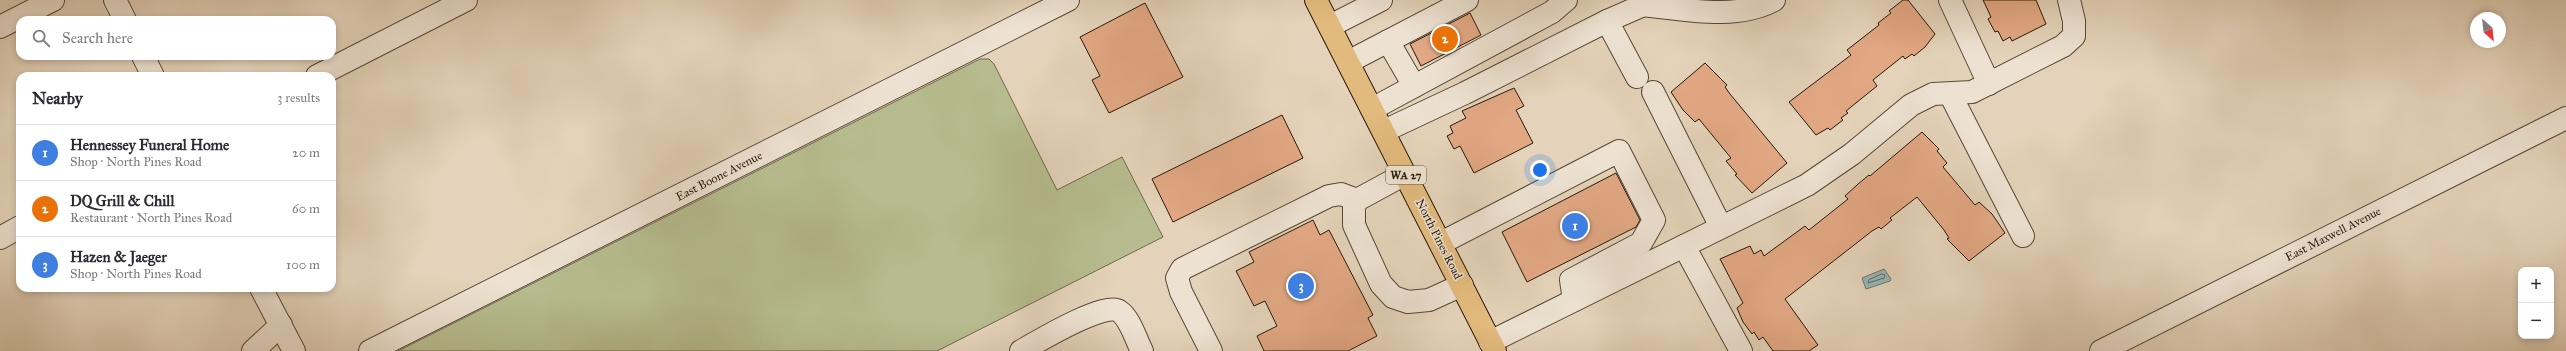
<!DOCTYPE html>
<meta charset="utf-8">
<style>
:root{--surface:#fff;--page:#f7f7f7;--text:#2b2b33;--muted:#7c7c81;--line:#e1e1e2;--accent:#b45309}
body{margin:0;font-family:"IM FELL Great Primer",serif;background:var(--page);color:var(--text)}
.controls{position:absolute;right:12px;bottom:12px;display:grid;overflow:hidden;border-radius:8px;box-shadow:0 2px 6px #0003}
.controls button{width:36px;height:36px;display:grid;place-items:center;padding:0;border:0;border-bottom:1px solid var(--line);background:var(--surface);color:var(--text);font:20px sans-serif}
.compass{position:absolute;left:2470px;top:12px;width:36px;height:36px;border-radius:50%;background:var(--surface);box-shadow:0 2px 6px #0003;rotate:153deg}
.you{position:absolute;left:1540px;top:170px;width:14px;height:14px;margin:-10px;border:3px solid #fff;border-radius:50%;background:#1a73e8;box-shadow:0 0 0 6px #1a73e833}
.badge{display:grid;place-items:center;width:26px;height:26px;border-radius:50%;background:var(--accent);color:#fff;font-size:13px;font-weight:700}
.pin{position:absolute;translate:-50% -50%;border:2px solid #fff;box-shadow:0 1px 4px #0006}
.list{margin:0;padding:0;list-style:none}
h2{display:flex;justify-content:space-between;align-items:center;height:52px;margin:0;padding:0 16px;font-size:17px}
h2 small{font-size:13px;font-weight:400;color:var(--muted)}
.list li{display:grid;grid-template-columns:26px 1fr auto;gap:12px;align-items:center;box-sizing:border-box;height:56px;padding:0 16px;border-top:1px solid var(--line)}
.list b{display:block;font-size:15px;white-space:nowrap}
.list p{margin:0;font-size:13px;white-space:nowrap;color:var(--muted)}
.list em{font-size:13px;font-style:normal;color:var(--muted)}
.icon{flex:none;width:22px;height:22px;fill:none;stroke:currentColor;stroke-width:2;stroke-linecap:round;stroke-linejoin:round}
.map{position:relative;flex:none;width:2566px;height:351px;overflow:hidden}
.search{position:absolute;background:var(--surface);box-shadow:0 2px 6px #0003;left:16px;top:16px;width:320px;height:44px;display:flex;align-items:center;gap:10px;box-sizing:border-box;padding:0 14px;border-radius:12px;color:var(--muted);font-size:15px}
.panel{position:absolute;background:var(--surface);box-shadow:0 2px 6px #0003;left:16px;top:72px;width:320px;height:220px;border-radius:12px}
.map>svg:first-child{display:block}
.green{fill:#b6bc8f;stroke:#6e6a4b}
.water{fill:#97b6b7;stroke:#6a7771}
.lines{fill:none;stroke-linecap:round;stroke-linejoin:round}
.shore{stroke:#5f685f;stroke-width:1}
.building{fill:#e2a884;stroke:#271907}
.minor-casing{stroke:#564834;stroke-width:24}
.major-casing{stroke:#271907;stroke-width:24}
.minor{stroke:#ede2d2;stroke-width:22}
.major{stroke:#e2ba7d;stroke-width:22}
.labels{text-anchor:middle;stroke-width:3;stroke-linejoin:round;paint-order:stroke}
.shield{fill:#ede2d2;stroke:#625544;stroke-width:1}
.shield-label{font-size:11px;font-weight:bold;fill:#271907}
.street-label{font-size:12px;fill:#271907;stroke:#ede2d2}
</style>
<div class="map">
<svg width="2566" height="351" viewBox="0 0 2566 351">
<rect width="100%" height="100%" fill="#e4d3ba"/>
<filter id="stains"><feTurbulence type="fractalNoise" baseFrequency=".005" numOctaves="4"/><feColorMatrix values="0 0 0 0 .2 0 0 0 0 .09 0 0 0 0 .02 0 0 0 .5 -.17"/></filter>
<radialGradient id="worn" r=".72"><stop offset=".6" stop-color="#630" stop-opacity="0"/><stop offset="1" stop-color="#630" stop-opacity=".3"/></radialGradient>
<path class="green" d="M980 59H989L994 64 1057 190 1122 157 1163 237 937 351H398Z"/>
<path class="water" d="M1884 269 1891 279 1890 281 1866 289 1862 278Z"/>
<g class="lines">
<path class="shore" d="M1882 274 1885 275 1884 278 1868 283 1869 280Z"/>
</g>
<g class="building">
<path d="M1903 0H1908L1935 34 1925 47 1914 56 1912 54 1905 59 1903 56 1873 80 1877 86 1846 111 1848 113 1841 118 1843 120 1830 130 1828 128 1816 135 1789 102 1851 55 1847 50 1879 25 1878 23 1891 13 1889 11Z"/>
<path d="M1983 0H2036L2046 24 2012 41 2010 37 2003 41 1998 31 1995 32 1988 19 1991 17Z"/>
<path d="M1145 3 1183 77 1109 113 1092 80 1100 76 1080 37Z"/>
<path d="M1470 13 1481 35 1421 66 1410 44Z"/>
<path d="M1705 63 1727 85 1725 87 1730 94 1787 163 1752 193 1735 175 1737 174 1726 161 1731 158 1699 119 1695 122 1683 110 1671 92Z"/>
<path d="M1514 88 1524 106 1516 110 1533 143 1474 173 1460 146 1454 149 1447 136 1453 133 1450 126 1466 118 1462 111Z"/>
<path d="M1282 115 1303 158 1173 222 1152 179Z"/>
<path d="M1922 132 1939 149 1937 151 1947 163 1943 167 1975 205 1979 202 1992 214 2005 233 1969 261 1947 239 1949 238 1944 230 1917 197 1890 218 1892 220 1881 229 1879 227 1872 231 1785 299 1818 345 1809 351H1773L1763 337 1759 340 1754 332 1752 334 1743 322 1737 308 1743 303 1720 259 1750 246 1754 254 1761 250 1764 256 1805 226 1809 230 1848 199 1845 196 1858 184 1869 175 1870 176Z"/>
<path d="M1616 173 1640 220 1636 227 1527 282 1502 232Z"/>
<path d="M1313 220 1320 235 1329 230 1373 315 1368 318 1377 336 1348 351H1264L1257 336 1277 326 1265 301 1254 306 1236 271 1254 262 1249 252Z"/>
</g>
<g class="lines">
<defs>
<g id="minor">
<path d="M115 0 125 20"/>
<path d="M1950 0 1989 84"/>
<path d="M1642 5C1683 9 1736 21 1774 0"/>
<path d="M1607 21 1655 0"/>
<path d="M1330 26 1381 0"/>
<path d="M0 27 53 0"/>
<path d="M1388 41 1414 86"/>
<path d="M143 56 153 76"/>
<path d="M1348 62 1467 0"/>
<path d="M317 76 466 0"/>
<path d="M1653 92 1721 227"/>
<path d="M1950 94 2023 236"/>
<path d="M1372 109 1552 12 1566 0"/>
<path d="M1384 131 1465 93 1607 21 1637 77"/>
<path d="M1405 174 1357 200 1354 207V225L1381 284 1393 297 1408 302 1429 300 1462 285"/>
<path d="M0 238 20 227"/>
<path d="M1441 243 1619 151 1654 220 1641 243 1571 280 1574 300"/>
<path d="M1684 246 1741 351"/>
<path d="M261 288 294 351"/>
<path d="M1490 342 1807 185 1852 154 1911 105 1933 94 1972 92 2063 46 2074 36V21L2069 0"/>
<path d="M253 351 281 325"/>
<path d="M370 351 1068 0"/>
<path d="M1021 351C1037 342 1105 301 1119 311 1130 318 1136 340 1142 351"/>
<path d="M1211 351 1181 292 1177 278 1182 269 1329 196 1341 194 1357 200"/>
<path d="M2101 351 2566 118"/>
</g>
<path id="major" d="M1316 0 1495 351"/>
</defs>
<use href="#minor" class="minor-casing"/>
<use href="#major" class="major-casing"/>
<use href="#minor" class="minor"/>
<use href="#major" class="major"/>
</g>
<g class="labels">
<rect class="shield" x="1386" y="166" width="40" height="18" rx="3"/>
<g class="shield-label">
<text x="1406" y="179">WA 27</text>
</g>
<g class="street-label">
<text transform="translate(719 176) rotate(-27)" y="4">East Boone Avenue</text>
<text transform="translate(2333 234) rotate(-27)" y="4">East Maxwell Avenue</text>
<text transform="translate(1439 239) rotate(63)" y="4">North Pines Road</text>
</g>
</g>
<rect width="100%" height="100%" filter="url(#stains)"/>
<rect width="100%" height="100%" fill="url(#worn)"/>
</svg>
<div class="controls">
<button>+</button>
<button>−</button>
</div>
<svg class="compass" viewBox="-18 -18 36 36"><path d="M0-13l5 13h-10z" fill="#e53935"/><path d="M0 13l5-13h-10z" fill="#7c7c81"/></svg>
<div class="you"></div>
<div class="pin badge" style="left:1575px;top:226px;background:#3f7fe0">1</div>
<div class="pin badge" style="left:1445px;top:39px;background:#e8710a">2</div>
<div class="pin badge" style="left:1301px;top:286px;background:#3f7fe0">3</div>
<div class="search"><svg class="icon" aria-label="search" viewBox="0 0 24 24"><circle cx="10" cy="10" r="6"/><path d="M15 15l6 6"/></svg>Search here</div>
<section class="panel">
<h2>Nearby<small>3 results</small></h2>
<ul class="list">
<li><span class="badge" style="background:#3f7fe0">1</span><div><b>Hennessey Funeral Home</b><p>Shop · North Pines Road</p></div><em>20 m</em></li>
<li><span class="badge" style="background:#e8710a">2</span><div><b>DQ Grill &amp; Chill</b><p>Restaurant · North Pines Road</p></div><em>60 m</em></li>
<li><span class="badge" style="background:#3f7fe0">3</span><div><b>Hazen &amp; Jaeger</b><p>Shop · North Pines Road</p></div><em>100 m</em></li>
</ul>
</section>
</div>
